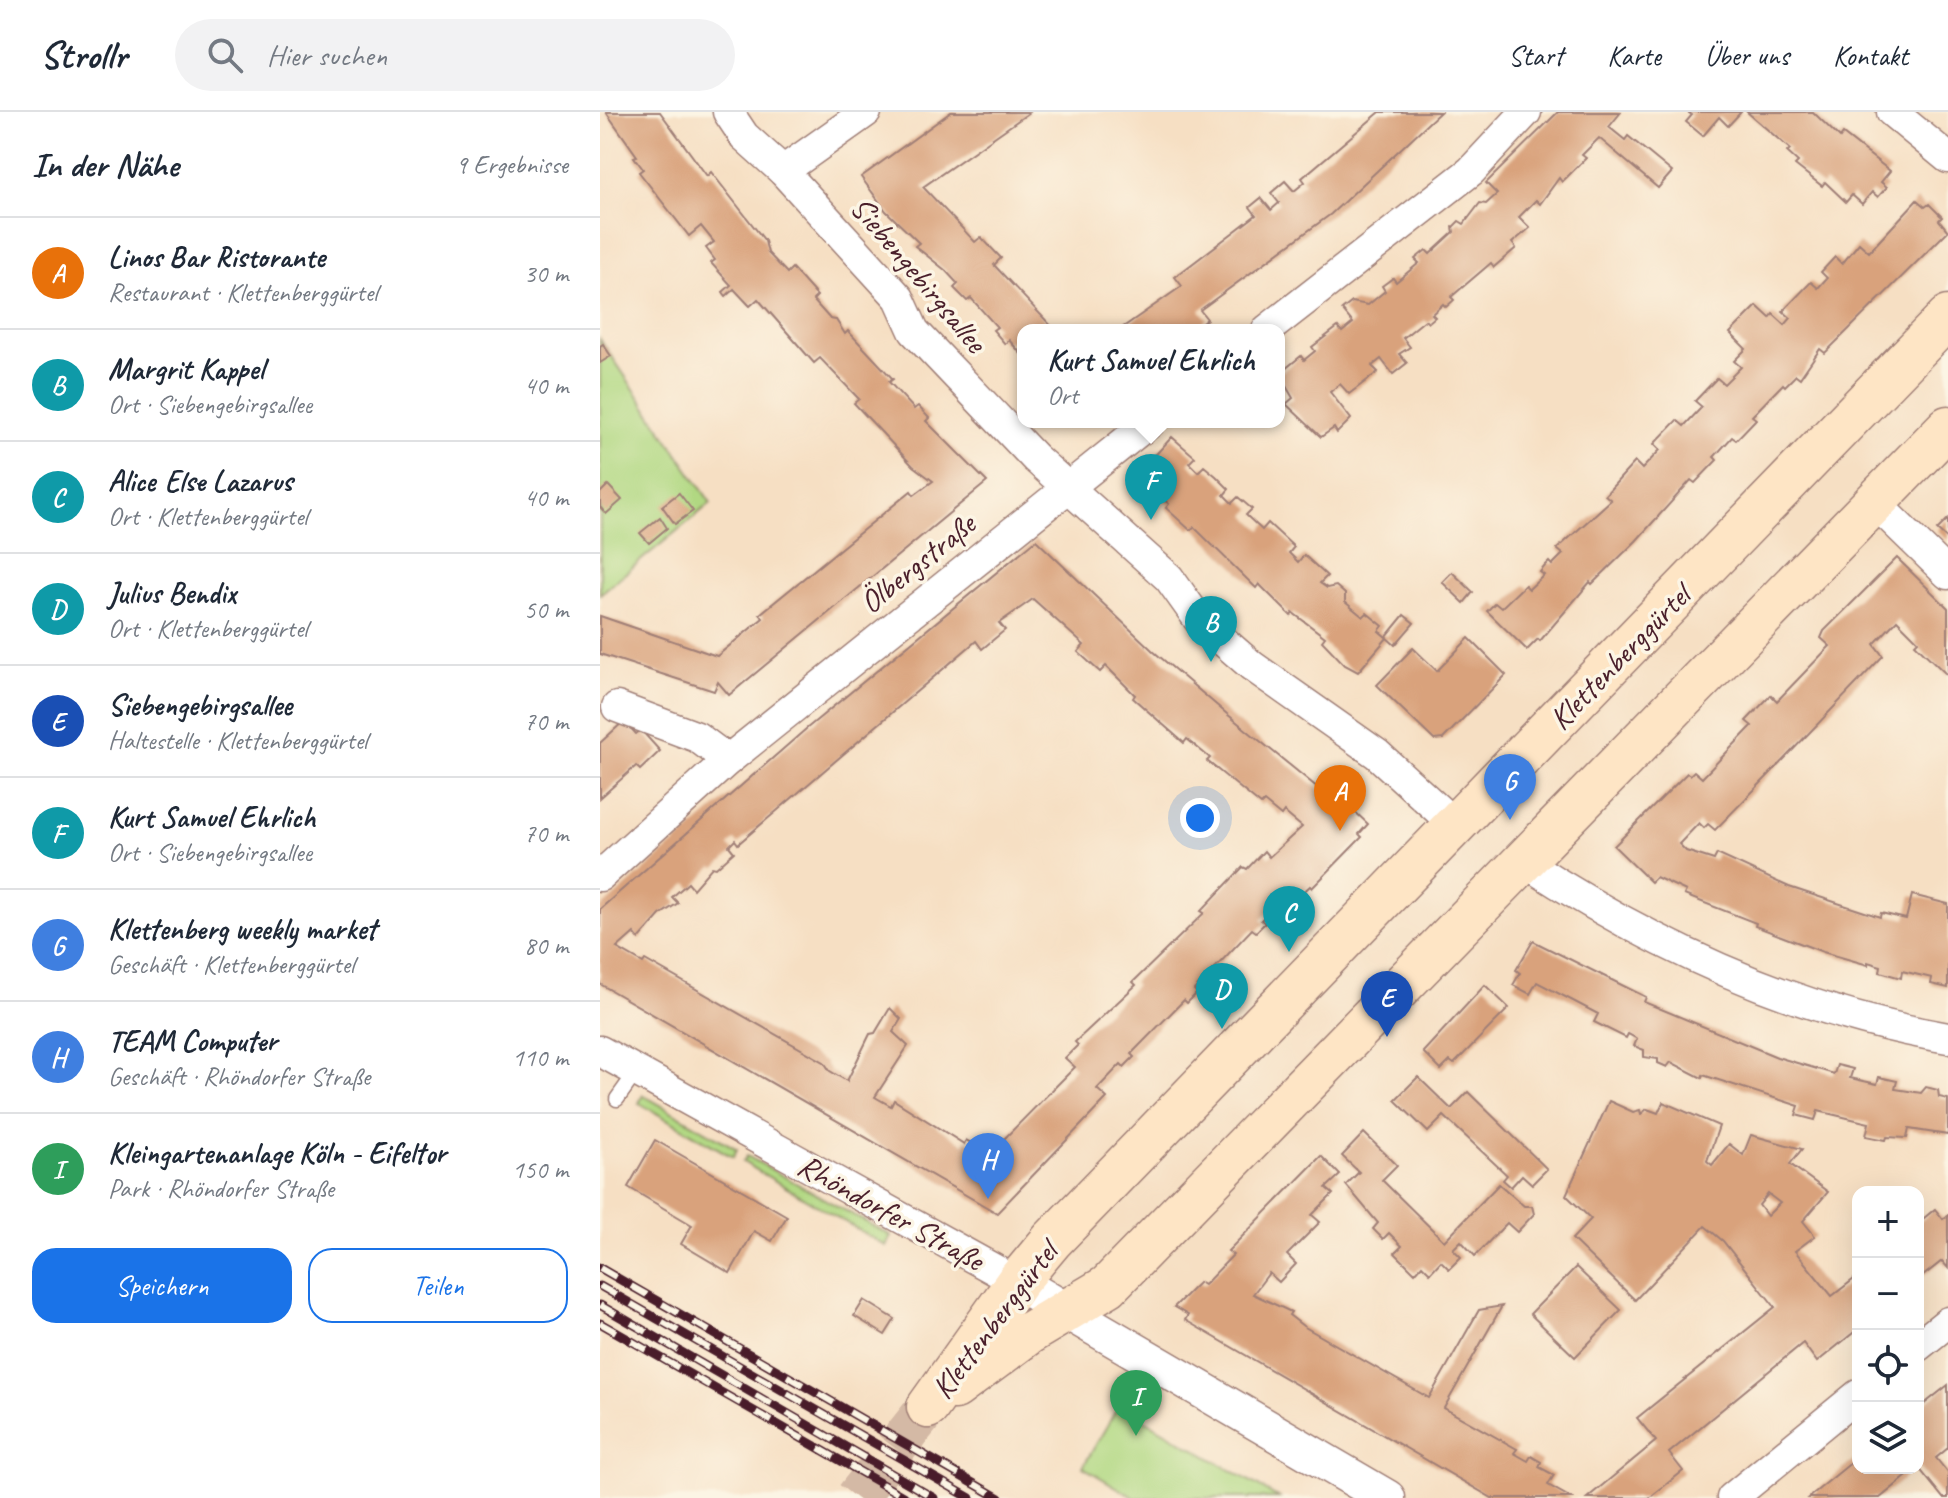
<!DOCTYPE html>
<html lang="de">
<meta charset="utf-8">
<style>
:root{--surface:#fff;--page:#f2f2f3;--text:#1f2937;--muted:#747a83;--line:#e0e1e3;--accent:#1a73e8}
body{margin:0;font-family:Caveat,sans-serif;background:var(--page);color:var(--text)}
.controls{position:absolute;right:24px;bottom:24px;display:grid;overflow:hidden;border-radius:16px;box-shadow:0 8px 32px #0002}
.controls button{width:72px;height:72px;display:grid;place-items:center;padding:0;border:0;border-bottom:2px solid var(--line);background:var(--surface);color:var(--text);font:40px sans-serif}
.you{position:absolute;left:600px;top:706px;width:28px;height:28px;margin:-20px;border:6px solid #fff;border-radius:50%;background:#1a73e8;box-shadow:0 0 0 12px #1a73e833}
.badge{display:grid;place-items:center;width:52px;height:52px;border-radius:50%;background:var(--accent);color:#fff;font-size:26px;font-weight:700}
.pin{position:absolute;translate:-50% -66px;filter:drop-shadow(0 2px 4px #0008)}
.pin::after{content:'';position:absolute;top:42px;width:28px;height:24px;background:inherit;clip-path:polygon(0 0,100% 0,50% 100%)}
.popup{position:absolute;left:417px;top:212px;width:268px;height:104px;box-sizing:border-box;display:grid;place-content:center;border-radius:16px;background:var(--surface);filter:drop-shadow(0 2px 6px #0005);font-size:26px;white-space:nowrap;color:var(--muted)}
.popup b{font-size:30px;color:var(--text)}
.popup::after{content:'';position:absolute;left:50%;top:100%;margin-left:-16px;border:16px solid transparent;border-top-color:var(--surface)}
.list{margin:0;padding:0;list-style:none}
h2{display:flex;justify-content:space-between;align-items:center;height:104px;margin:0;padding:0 32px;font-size:34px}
h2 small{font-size:26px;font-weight:400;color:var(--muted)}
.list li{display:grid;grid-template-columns:52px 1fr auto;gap:24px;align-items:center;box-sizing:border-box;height:112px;padding:0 32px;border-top:2px solid var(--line)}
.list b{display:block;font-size:30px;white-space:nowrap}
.list p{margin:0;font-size:26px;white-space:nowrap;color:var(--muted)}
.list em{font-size:26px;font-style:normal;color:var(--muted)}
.actions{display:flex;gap:16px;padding:24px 32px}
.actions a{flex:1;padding:18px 0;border:2px solid var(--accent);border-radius:24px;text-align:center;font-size:28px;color:var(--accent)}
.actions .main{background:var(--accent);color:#fff}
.icon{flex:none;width:44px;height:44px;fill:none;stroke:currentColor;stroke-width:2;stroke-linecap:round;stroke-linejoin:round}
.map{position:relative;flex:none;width:1348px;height:1386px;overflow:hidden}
header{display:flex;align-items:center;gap:48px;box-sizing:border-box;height:112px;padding:0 40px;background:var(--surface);border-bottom:2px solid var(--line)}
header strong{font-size:38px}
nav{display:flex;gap:44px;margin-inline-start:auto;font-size:28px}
.search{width:560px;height:72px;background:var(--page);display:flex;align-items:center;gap:20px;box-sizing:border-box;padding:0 28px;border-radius:44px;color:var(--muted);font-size:30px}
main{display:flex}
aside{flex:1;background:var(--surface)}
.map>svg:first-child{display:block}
.green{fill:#b1d882;stroke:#7e7c56;stroke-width:2}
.building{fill:#d9a27c;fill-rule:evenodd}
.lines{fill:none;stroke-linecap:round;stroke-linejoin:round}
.secondary-tunnel{stroke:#d4b9a5;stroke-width:42;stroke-dasharray:42 21;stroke-linecap:butt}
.service-casing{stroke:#a07f77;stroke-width:17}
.minor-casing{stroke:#a07f77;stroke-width:33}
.tertiary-casing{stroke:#a07f77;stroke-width:39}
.secondary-casing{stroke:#a07f77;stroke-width:45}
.service{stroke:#fff;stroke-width:14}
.minor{stroke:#fff;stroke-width:30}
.tertiary{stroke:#fff;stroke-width:36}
.secondary{stroke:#fee5c5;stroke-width:42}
.rail-casing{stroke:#4a1f2b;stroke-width:9}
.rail{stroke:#fcf5e5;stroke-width:6;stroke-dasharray:18;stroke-linecap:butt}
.labels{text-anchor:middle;stroke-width:7;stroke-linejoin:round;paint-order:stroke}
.street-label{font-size:32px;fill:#4a1f2b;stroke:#fcf5e5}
</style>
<header>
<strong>Strollr</strong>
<div class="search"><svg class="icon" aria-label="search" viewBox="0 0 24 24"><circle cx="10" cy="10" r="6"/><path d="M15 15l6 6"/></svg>Hier suchen</div>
<nav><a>Start</a><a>Karte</a><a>Über uns</a><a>Kontakt</a></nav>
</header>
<main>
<aside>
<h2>In der Nähe<small>9 Ergebnisse</small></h2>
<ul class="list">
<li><span class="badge" style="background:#e8710a">A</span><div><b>Linos Bar Ristorante</b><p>Restaurant · Klettenberggürtel</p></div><em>30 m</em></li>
<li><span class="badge" style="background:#0f9aa8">B</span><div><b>Margrit Kappel</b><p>Ort · Siebengebirgsallee</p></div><em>40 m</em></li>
<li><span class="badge" style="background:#0f9aa8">C</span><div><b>Alice Else Lazarus</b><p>Ort · Klettenberggürtel</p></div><em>40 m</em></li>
<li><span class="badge" style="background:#0f9aa8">D</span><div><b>Julius Bendix</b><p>Ort · Klettenberggürtel</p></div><em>50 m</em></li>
<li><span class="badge" style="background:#1a4fb4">E</span><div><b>Siebengebirgsallee</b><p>Haltestelle · Klettenberggürtel</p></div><em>70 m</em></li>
<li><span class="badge" style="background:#0f9aa8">F</span><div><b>Kurt Samuel Ehrlich</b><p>Ort · Siebengebirgsallee</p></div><em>70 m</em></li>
<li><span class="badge" style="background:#3f7fe0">G</span><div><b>Klettenberg weekly market</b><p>Geschäft · Klettenberggürtel</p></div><em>80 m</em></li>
<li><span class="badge" style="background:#3f7fe0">H</span><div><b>TEAM Computer</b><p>Geschäft · Rhöndorfer Straße</p></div><em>110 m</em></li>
<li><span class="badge" style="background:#2e9e5b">I</span><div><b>Kleingartenanlage Köln - Eifeltor</b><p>Park · Rhöndorfer Straße</p></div><em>150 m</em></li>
</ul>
<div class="actions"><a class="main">Speichern</a><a>Teilen</a></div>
</aside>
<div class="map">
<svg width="1348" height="1386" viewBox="0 0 1348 1386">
<rect width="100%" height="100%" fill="#fcf5e5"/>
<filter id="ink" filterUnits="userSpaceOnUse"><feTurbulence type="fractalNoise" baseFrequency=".0125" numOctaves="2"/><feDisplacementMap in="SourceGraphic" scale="16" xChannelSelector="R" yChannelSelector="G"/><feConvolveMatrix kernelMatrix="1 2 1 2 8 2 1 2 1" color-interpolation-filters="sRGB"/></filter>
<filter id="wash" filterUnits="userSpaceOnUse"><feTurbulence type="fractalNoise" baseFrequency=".006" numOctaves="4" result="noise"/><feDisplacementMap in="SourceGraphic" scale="32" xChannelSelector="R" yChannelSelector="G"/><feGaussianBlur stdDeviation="1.8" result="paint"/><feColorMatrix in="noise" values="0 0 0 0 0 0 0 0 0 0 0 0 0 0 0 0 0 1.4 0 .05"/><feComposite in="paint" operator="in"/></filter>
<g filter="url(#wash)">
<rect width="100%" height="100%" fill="#f6dfc3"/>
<g class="green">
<path d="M0 227 111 391 0 482Z"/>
<path d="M43 983 137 1037 133 1045 39 991Z"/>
<path d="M147 1044 291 1124 286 1134 143 1050Z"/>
<path d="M519 1293 679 1386H535L483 1355Z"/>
</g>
<g id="blocks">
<g class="building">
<path d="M6 0H60L107 64 111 60 119 70 165 129 168 141 187 161 192 156 217 184 213 188 230 207 236 208 245 222 248 219 293 267 289 270 314 297 318 294 329 306 326 309 387 370 129 583 118 570 114 579 0 542V504L117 544 163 506 160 502 311 379 314 383 333 369 313 354 254 291 259 287 220 246 214 251 158 187 150 194 134 177 126 184 123 180 131 173 111 151 115 148 106 136 114 130 101 114 89 124 39 60 43 57 34 45 37 44Z"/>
<path d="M351 0H430L323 75 375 130 381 125 401 146 394 153 455 218H423V244L409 228 405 232 393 218 397 215 371 186 367 189 354 176 358 172 345 158 315 134 319 131 286 99 261 65Z"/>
<path d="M780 0H840L731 102 600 198 607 207 593 218H519L582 174 575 165 656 103 650 95 661 86 671 98 679 91 671 81 685 69 694 79 705 70 702 66Z"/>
<path d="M958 0H1021L1009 15 1025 28 1028 24 1072 60 1058 76 999 26 982 43 986 46 962 70 959 66 940 92 936 88 919 105 930 116 912 131 916 136 894 155 891 151 851 185 854 188 846 195 843 192 832 202 835 205 828 211 825 208 803 226 810 235 799 242 807 251 793 262 781 247 772 254 778 260 749 282 740 272 730 280 751 307 737 321 734 316 721 325 686 292 693 286 679 262 701 244 704 248 715 239 712 235 738 215 742 220 753 211 742 198 752 190 768 193 785 179 782 174 793 166 796 170 819 151 815 147 826 138 830 142 854 120 853 115 859 109 864 112 880 91 886 92 897 82 886 71Z"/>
<path d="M1087 0H1141L1128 14 1119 5 1103 24 1086 10 1092 3Z"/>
<path d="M1147 0H1213L1240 26 1243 22 1290 59 1281 70 1287 75 1278 85 1272 80 1262 92 1252 83 1246 90 1225 70 1222 74 1195 53 1198 50 1187 40 1190 37Z"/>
<path d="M1317 88 1325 95 1329 92 1342 105 1339 108 1348 119 1225 241 1220 237 1200 266 1196 263 1185 274 1183 272 1152 304 1156 307 1136 328 1132 325 1114 345 1117 348 1095 371 1091 368 1036 429 992 472 990 470 940 529 938 527 927 538 887 499 895 491 901 496 925 473 929 477 944 463 940 460 945 454 949 450 952 453 963 442 957 437 1011 388 1005 383 1024 362 1035 350 1042 357 1060 338 1054 332 1077 308 1084 314 1102 295 1095 289 1117 266 1124 272 1141 255 1134 249 1146 237 1130 221 1157 194 1170 206 1173 202 1185 213 1191 206 1183 199 1211 170 1218 176 1227 166 1221 160 1235 145 1242 152 1259 131 1269 140Z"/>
<path d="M3 232 11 244 0 251V234Z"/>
<path d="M572 325 595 345 589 351 598 360 604 354 616 364 629 377 624 383 632 391 638 385 652 397 646 403 662 418 668 411 694 435 689 441 698 450 704 443 727 464 720 471 727 476 736 474 745 482V490L763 505 767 501 783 514 779 519 786 525 804 503 814 511 795 533 787 526 758 560 745 553 722 529 725 525 693 501 691 504 659 472 656 476 594 415 590 418 566 396 569 392 536 364Z"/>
<path d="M8 373 22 388 6 402 0 395V381Z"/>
<path d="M79 381 93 399 75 412 62 394Z"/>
<path d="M60 405 67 416 49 431 40 421Z"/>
<path d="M1348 407V428L1337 418Z"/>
<path d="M436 428 553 539 627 602 729 685 734 680 768 712 759 722 762 725 712 776 710 774 698 785 691 778 661 808 665 811 656 820 652 817 594 878 597 881 587 891 584 888 531 942 534 945 524 955 521 952 497 977 507 986 397 1101 0 872V797L206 617ZM433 487 484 533 478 540 500 560 506 554 535 583 533 586 584 631 587 627 610 646 607 649 661 693 664 690 681 704 684 700 702 715 669 745 664 739 647 757 643 755 601 799 604 801 533 870 536 873 475 930 478 933 465 946 475 955 403 1028 406 1031 391 1047 379 1040 381 1036 366 1028 364 1032 294 988 291 994 275 985 308 934 293 920 301 907 290 896 275 921 270 922 247 969 230 959 224 950 45 848 43 851 17 836 34 821 39 827 60 803 78 791 72 785 88 771 93 777 112 755 116 756 134 740 129 734 135 728 138 732 376 529 382 537 405 518 399 511Z"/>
<path d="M1297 446 1348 496V564L1315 532 1318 529 1297 508 1274 532 1283 544 1164 668 1115 718 1108 712 1104 716 1099 711 1079 732 1086 739 1114 748 1117 742 1189 775 1280 805 1281 801 1306 807 1312 783 1348 792V876L1331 872 1332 866 1302 859 1301 866 1280 860 1281 854 1268 850V853L1223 840 1155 814 1156 811 1084 783 1086 779 1056 765 1051 770 1014 734 1087 661 1090 663 1094 659 1102 666 1152 614 1146 609 1171 583 1177 589 1230 534 1221 526 1224 519Z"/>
<path d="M852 460 873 480 864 491 842 470Z"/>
<path d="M869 526 906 563 843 627 834 628 777 573 813 536 837 559Z"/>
<path d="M24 609 36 622 41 618 60 639 40 658 36 654 0 686V631Z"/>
<path d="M933 829 1046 885 1044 890 1177 945 1234 962 1237 953 1253 957 1250 966 1277 972 1279 965 1297 969 1295 977 1321 981 1326 975 1338 978 1339 985 1348 987V1023L1309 1017 1307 1026 1287 1025 1286 1028 1266 1024 1269 1011 1218 999 1215 1008 1196 1003 1199 994 1103 963 1102 966 1071 950 1067 955 1058 951V947L1044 945V938L1034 934 1037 927 1028 922 1026 926 994 910 998 902 937 870 930 882 913 873 920 861 916 858Z"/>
<path d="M885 873 909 896 854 952 850 949 841 958 823 940Z"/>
<path d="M818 965 851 997 868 980 947 1057 932 1072 922 1063 911 1075 903 1068 907 1063 844 1004 828 1020 795 988Z"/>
<path d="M1009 989 1033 1000 1040 998 1041 1002 1047 997 1058 1001 1063 990 1119 1014 1107 1049 1112 1053 1129 1032 1143 1043 1151 1023 1202 1037 1190 1052 1228 1080 1203 1109 1215 1124 1195 1139 1232 1184 1258 1164V1217L1217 1250 1203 1231 1069 1341 1083 1359 1049 1386H987L1056 1329 1037 1306 1175 1195 1123 1129 1105 1114 1035 1188 972 1127 991 1107 966 1083ZM1168 1082 1180 1091 1167 1104 1159 1093Z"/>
<path d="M764 1021 797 1053 782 1068 844 1129 899 1072 924 1094H932L934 1102 917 1120 907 1111 875 1144 861 1129 853 1137 861 1145 849 1157 841 1149 830 1161 822 1153 815 1161 795 1141 802 1134 789 1121 783 1127 773 1117 778 1111 746 1073 759 1060 742 1044Z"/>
<path d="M55 1028 187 1104 172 1129 154 1119 130 1161 81 1132 92 1113 28 1075Z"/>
<path d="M721 1044 740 1063 726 1076 733 1082 712 1103 720 1110 687 1143 696 1152 679 1170 669 1161 653 1182 691 1200 689 1203 703 1214 829 1286 879 1198 902 1194 844 1296 917 1337 914 1341 928 1349 931 1344 941 1350 939 1355 954 1363 948 1373 971 1386H892L585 1208 588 1203 574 1195 599 1170 604 1173 633 1143 628 1139Z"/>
<path d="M1335 1097 1343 1107 1348 1103V1156L1342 1149 1318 1168V1111Z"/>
<path d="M976 1155 1021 1198 975 1245 930 1202Z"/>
<path d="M264 1188 295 1207 285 1223 254 1204Z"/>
<path d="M1348 1273V1336L1336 1346 1348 1361V1386H1343L1318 1355V1297Z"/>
<path d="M1258 1345V1356H1317L1280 1386H1208Z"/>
</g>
</g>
</g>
<g filter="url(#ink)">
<use href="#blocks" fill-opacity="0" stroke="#a07f77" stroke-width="2"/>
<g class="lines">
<path class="secondary-tunnel" d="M256 1386 328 1295"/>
<defs>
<path id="service" d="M17 987 37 959"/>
<g id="minor">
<path d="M128 0 144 24 183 59 299 186 314 219 435 346 569 466 599 508 652 554 777 642 855 713"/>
<path d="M1292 0 1348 46"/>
<path d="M183 59 266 0"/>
<path d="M667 218 871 59 926 0"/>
<path d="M1274 390 1348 462"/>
<path d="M17 595 97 625 128 648"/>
<path d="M923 749C1053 834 1194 900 1348 926"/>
<path d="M0 764 128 648 550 310"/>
<path d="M0 939 417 1170"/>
<path d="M1318 1234 1348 1210"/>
<path d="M1132 1386 1258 1283"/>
</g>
<path id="tertiary" d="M417 1170 787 1386"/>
<g id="secondary">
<path d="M355 1276 429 1221 508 1174 1348 315"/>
<path d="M328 1295 417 1170 452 1128 1348 205"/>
</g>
</defs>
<use href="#service" class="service-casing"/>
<use href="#minor" class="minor-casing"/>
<use href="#tertiary" class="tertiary-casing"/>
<use href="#secondary" class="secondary-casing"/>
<use href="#service" class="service"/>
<use href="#minor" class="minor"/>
<use href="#tertiary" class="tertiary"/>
<use href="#secondary" class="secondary"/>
<defs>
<g id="rail">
<path d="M0 1156 399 1386"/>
<path d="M0 1174 370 1386"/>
<path d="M0 1193 334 1386"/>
<path d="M0 1211 306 1386"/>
</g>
</defs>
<use href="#rail" class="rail-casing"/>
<use href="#rail" class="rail"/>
</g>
</g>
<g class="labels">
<g class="street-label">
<text transform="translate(319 162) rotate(50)" y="11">Siebengebirgsallee</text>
<text transform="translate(317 451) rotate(-39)" y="11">Ölbergstraße</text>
<text transform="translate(1019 545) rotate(-46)" y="11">Klettenberggürtel</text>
<text transform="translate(291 1100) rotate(29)" y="11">Rhöndorfer Straße</text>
<text transform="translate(394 1208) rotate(-53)" y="11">Klettenberggürtel</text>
</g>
</g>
</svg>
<div class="controls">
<button>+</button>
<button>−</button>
<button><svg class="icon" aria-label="locate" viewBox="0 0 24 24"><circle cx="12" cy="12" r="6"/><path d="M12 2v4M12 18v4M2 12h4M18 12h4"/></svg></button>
<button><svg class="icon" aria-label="layers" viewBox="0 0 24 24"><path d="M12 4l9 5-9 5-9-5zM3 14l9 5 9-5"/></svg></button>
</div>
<div class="you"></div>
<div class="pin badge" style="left:740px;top:719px;background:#e8710a">A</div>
<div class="pin badge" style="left:611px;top:550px;background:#0f9aa8">B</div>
<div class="pin badge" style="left:689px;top:840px;background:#0f9aa8">C</div>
<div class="pin badge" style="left:622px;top:917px;background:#0f9aa8">D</div>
<div class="pin badge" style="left:787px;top:925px;background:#1a4fb4">E</div>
<div class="pin badge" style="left:551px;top:408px;background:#0f9aa8">F</div>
<div class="popup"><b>Kurt Samuel Ehrlich</b>Ort</div>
<div class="pin badge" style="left:910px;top:708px;background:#3f7fe0">G</div>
<div class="pin badge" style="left:388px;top:1087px;background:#3f7fe0">H</div>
<div class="pin badge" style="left:536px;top:1324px;background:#2e9e5b">I</div>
</div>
</main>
